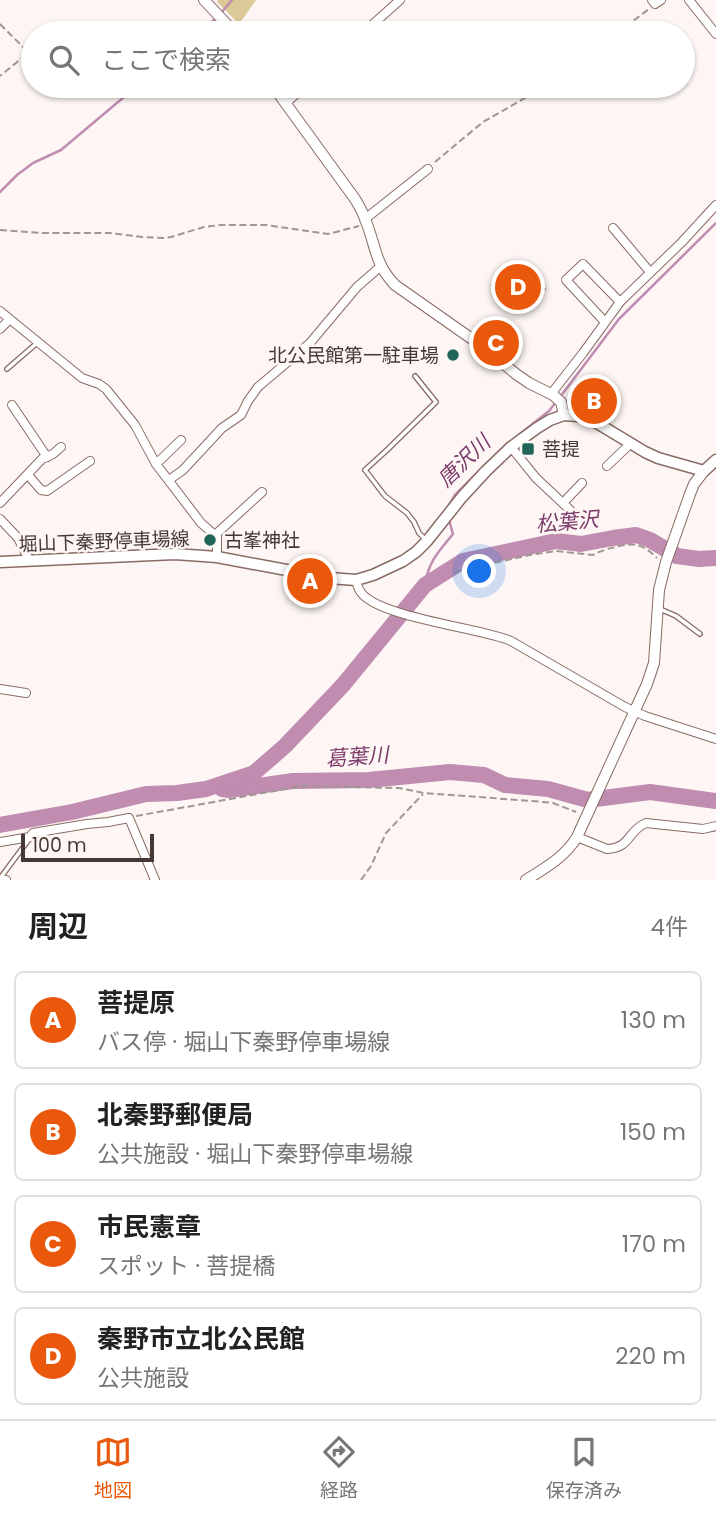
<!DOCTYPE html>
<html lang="ja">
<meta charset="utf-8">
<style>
:root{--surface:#fff;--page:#f6f6f6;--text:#222;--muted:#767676;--line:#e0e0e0;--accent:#ea580c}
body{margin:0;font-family:Poppins,"Noto Sans JP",sans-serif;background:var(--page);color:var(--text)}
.scale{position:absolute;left:21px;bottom:18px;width:133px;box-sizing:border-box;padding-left:7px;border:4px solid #463834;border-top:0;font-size:19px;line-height:24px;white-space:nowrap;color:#463834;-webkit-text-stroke:5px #fdf6f4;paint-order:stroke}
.you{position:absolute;left:480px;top:572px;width:24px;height:24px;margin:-18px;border:5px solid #fff;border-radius:50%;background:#1a73e8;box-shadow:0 0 0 10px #1a73e833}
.badge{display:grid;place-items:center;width:46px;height:46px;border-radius:50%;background:var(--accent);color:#fff;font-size:23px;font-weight:700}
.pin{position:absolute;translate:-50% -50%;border:4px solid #fff;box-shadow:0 2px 7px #0006}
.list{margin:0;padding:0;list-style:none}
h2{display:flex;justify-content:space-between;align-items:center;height:91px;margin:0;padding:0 28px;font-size:30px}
h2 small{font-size:23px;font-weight:400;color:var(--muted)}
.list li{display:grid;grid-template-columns:46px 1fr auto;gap:21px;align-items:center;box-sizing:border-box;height:98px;margin:0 14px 14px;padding:0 14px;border:2px solid var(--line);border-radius:10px}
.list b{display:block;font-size:26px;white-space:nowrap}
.list p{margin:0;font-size:23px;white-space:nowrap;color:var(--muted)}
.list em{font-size:23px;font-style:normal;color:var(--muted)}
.icon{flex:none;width:38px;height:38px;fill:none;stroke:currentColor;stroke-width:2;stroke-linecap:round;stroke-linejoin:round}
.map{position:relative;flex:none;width:716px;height:880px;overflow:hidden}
.search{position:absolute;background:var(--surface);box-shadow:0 2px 5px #0004;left:21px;right:21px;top:21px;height:77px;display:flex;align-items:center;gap:18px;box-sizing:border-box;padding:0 24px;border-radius:38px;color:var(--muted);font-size:26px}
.sheet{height:539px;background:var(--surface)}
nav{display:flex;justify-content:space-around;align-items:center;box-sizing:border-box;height:98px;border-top:2px solid var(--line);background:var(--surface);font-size:19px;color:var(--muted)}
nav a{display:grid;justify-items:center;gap:4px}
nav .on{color:var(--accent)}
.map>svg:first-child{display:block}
.green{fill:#dbca98}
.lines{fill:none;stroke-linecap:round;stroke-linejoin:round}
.stream{stroke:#c08cb0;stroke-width:2.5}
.river{stroke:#c08cb0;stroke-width:16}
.building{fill:#f9d3b1;stroke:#b29a86;stroke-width:2}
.service-casing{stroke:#8a6b64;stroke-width:6}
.minor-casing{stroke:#8a6b64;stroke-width:10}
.tertiary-casing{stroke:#8a6b64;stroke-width:12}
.secondary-casing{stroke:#8a6b64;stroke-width:13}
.path{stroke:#a19693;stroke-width:2;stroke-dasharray:7 3.5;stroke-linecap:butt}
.service{stroke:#fff;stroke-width:3.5}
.minor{stroke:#fff;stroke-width:8}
.tertiary{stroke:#fff;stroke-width:10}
.secondary{stroke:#fff;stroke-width:10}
.poi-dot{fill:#206557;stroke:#fdf6f4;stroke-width:2.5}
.labels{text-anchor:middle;stroke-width:5;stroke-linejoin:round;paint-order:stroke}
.poi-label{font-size:19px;fill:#463834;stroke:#fdf6f4;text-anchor:start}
.street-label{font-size:19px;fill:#463834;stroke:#fdf6f4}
.water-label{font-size:21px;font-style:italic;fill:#7b3b6b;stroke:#fdf6f4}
</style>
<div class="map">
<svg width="716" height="880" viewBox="0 0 716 880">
<rect width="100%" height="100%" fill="#fdf6f4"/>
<path class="green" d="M218 0H256L239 24 217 2Z"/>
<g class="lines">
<g class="stream">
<path d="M221 13 232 0"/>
<path d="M200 33 216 18"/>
<path d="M0 192 17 175 33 163 61 150 137 86"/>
<path d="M560 397 619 319 716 223"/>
<path d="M511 441 549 411 556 402"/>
<path d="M448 507 455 495 480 470"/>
<path d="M425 585C428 562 439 551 453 534L449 520"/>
</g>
<g class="river">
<path d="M222 789 229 790 293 781 369 780 450 772 484 775 505 785 548 789 588 800 650 792 716 801"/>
<path d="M0 825 72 812 146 794 177 793 206 789 254 773 285 746 343 685 425 585 463 561 556 541 581 544 613 538 636 535 650 540 677 556 699 559 716 558"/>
</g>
</g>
<path class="building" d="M522 264 528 273 531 270 545 289 514 311 492 285 499 281 498 278Z"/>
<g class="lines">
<defs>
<g id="service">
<path d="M7 369 37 343"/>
<path d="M415 376 436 402 387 450 365 470 385 496 407 513 414 522 419 533 425 539"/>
<path d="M660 609 676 616 700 634"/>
<path d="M1 877 30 838"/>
</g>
<g id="minor">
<path d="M652 0 655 4 661 0"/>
<path d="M689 0 716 34"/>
<path d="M363 33 400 0"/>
<path d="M286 103 305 86"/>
<path d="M365 219 428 169"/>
<path d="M613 228 650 272"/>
<path d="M0 311 82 378 99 384 106 389 135 425 156 464 201 523 217 537V557"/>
<path d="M605 322 566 280 583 264 620 302"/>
<path d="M0 329 9 320"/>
<path d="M551 394 583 353 620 302 682 242 716 205"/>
<path d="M12 405 47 457"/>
<path d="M511 447 536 478 570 510"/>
<path d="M156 464 181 440"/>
<path d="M607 466 630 444"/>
<path d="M28 475 41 490 47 491 90 461"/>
<path d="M169 480 183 470 222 428 241 415 248 401 258 387 310 343 357 287 381 266"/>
<path d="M0 503 42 459 53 454 61 447"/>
<path d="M563 503 582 483"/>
<path d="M0 519 18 538 29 560"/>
<path d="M215 535 262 492"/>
<path d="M356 580C357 584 358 588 360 591 375 617 481 628 511 641L625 707 645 716 716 739"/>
<path d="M0 689 26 693"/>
<path d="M577 837 607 849C631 848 627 831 646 823L703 829 716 826"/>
<path d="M0 842 30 837 33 833 87 824 108 822 129 818 155 880"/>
<path d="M0 879 6 880"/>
</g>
<g id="tertiary">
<path d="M204 0 235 33"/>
<path d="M273 86 355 199C359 206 363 212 365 219 376 245 374 263 395 285L482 346 516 374 529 383 553 395 561 402 564 415"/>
<path d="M526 880C545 868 565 857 577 837L647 684 654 663 659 590 666 562 690 494 694 484 704 471"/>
</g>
<path id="secondary" d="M0 562 175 554 217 557 329 578 356 580 373 575 403 561 416 552 427 541 462 497 486 471 511 447 537 428 550 420 564 415 578 416 592 420 645 452 658 458 704 471 716 460"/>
</defs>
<use href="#service" class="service-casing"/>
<use href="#minor" class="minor-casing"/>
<use href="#tertiary" class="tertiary-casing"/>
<use href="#secondary" class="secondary-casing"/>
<g class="path">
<path d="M0 24 27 51V54L0 76"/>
<path d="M617 33 649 9"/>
<path d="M435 162 483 122 546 86"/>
<path d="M0 230 41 233H110L142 237 164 238 171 237 204 227 220 225H265L328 234 359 226"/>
<path d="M454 573 461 570 535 554 556 551 593 555C600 551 608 549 615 547 634 542 643 544 657 558"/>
<path d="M136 816 302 786 399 788 424 793 532 801 553 803 576 812"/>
<path d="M361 880 371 866 386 833 423 794"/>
</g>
<use href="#service" class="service"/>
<use href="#minor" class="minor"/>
<use href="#tertiary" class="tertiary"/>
<use href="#secondary" class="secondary"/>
</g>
<g class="poi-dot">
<circle cx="453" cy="355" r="7"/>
<rect x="521" y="442" width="14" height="14" rx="3.5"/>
<circle cx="210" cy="540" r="7"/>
</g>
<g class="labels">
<g class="poi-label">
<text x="439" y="362" text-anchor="end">北公民館第一駐車場</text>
<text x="542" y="456">菩提</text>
<text x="224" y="547">古峯神社</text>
</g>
<g class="street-label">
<text transform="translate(104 541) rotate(-2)" y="7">堀山下秦野停車場線</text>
</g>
<g class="water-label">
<text transform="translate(464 461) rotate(-44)" y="7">唐沢川</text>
<text transform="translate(567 522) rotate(-5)" y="7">松葉沢</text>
<text transform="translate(357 757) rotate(-4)" y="7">葛葉川</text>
</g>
</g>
</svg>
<div class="scale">100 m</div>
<div class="you"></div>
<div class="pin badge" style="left:310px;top:581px">A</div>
<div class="pin badge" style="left:594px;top:401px">B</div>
<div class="pin badge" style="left:496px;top:343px">C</div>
<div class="pin badge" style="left:518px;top:287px">D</div>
<div class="search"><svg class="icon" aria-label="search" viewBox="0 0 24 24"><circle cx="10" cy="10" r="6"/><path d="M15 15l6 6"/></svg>ここで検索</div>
</div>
<section class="sheet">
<h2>周辺<small>4件</small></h2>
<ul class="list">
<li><span class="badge">A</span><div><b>菩提原</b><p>バス停 · 堀山下秦野停車場線</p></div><em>130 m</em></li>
<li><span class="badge">B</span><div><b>北秦野郵便局</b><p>公共施設 · 堀山下秦野停車場線</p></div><em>150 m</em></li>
<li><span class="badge">C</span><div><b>市民憲章</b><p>スポット · 菩提橋</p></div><em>170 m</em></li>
<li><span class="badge">D</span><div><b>秦野市立北公民館</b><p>公共施設</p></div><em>220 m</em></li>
</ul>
</section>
<nav>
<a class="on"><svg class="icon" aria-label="map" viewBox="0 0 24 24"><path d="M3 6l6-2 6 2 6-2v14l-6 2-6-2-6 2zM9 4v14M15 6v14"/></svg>地図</a>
<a><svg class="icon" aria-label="directions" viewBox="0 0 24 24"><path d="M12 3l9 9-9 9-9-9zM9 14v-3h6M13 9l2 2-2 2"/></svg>経路</a>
<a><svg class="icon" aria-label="saved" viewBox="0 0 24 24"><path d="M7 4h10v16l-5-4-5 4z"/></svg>保存済み</a>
</nav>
